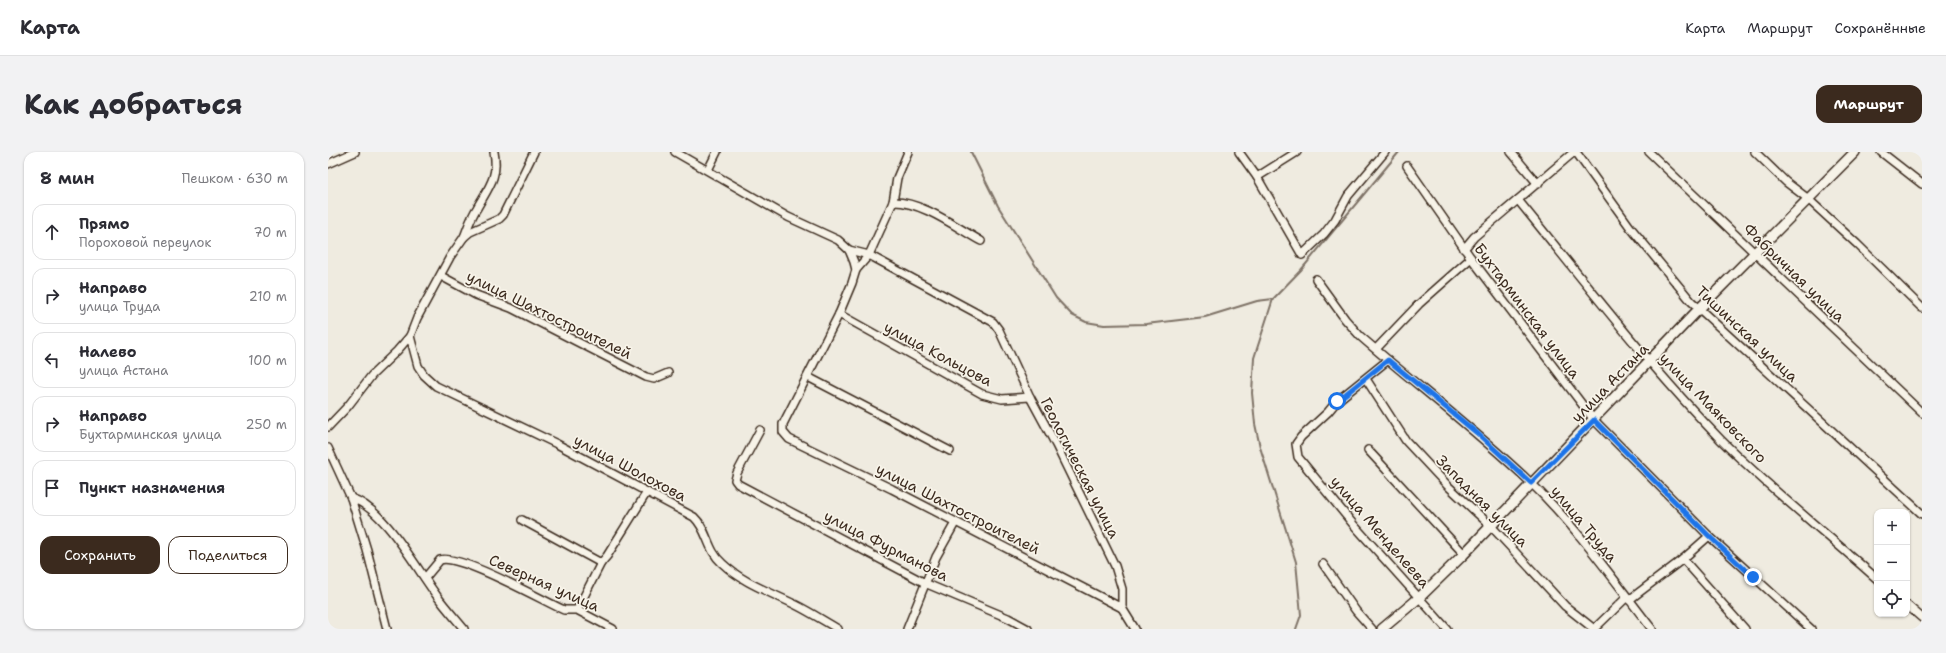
<!DOCTYPE html>
<html lang="ru">
<meta charset="utf-8">
<style>
:root{--surface:#fff;--page:#f2f2f3;--text:#2b2b33;--muted:#7c7c81;--line:#e1e1e2;--accent:#3b2a1e}
body{margin:0;font-family:"Shantell Sans",sans-serif;background:var(--page);color:var(--text)}
.controls{position:absolute;right:12px;bottom:12px;display:grid;overflow:hidden;border-radius:8px;box-shadow:0 1px 3px #0004}
.controls button{width:36px;height:36px;display:grid;place-items:center;padding:0;border:0;border-bottom:1px solid var(--line);background:var(--surface);color:var(--text);font:20px sans-serif}
.stop{position:absolute;width:12px;height:12px;margin:-9px;border:3px solid #1a73e8;border-radius:50%;background:#fff}
.stop.end{background:#1a73e8;border-color:#fff;box-shadow:0 1px 4px #0008}
.list{margin:0;padding:0;list-style:none}
h2{display:flex;justify-content:space-between;align-items:center;height:52px;margin:0;padding:0 16px;font-size:17px}
h2 small{font-size:13px;font-weight:400;color:var(--muted)}
.list li{display:grid;grid-template-columns:26px 1fr auto;gap:12px;align-items:center;box-sizing:border-box;height:56px;margin:0 8px 8px;padding:0 8px;border:1px solid var(--line);border-radius:12px}
.list b{display:block;font-size:15px;white-space:nowrap}
.list p{margin:0;font-size:13px;white-space:nowrap;color:var(--muted)}
.list em{font-size:13px;font-style:normal;color:var(--muted)}
.actions{display:flex;gap:8px;padding:12px 16px}
.actions a{flex:1;padding:9px 0;border:1px solid var(--accent);border-radius:12px;text-align:center;font-size:14px;color:var(--accent)}
.actions .main{background:var(--accent);color:#fff}
.icon{flex:none;width:22px;height:22px;fill:none;stroke:currentColor;stroke-width:2;stroke-linecap:round;stroke-linejoin:round}
.map{position:relative;flex:none;width:1594px;height:477px;overflow:hidden;border-radius:12px}
header{display:flex;align-items:center;gap:24px;box-sizing:border-box;height:56px;padding:0 20px;background:var(--surface);border-bottom:1px solid var(--line)}
header strong{font-size:19px}
nav{display:flex;gap:22px;margin-inline-start:auto;font-size:14px}
.intro{display:flex;align-items:center;justify-content:space-between;box-sizing:border-box;height:96px;padding:0 24px}
h1{margin:0;font-size:28px}
.button{padding:10px 18px;border-radius:12px;background:var(--accent);color:#fff;font-size:14px;font-weight:700}
main{display:flex;gap:24px;padding:0 24px}
aside{flex:1;background:var(--surface);border-radius:12px;box-shadow:0 1px 3px #0004}
.map>svg:first-child{display:block}
.lines{fill:none;stroke-linecap:round;stroke-linejoin:round}
.stream{stroke:#7e7266;stroke-width:2}
.minor-casing{stroke:#3b2a1e;stroke-width:10}
.tertiary-casing{stroke:#3b2a1e;stroke-width:12}
.minor{stroke:#f7f3e8;stroke-width:7}
.tertiary{stroke:#f7f3e8;stroke-width:9}
.route{stroke:#1a73e8;stroke-width:5}
.labels{text-anchor:middle;stroke-width:3.5;stroke-linejoin:round;paint-order:stroke}
.street-label{font-size:15px;fill:#3b2a1e;stroke:#f7f3e8}
</style>
<header>
<strong>Карта</strong>
<nav><a>Карта</a><a>Маршрут</a><a>Сохранённые</a></nav>
</header>
<div class="intro"><h1>Как добраться</h1><a class="button">Маршрут</a></div>
<main>
<aside>
<h2>8 мин<small>Пешком · 630 m</small></h2>
<ul class="list">
<li><svg class="icon" aria-label="ahead" viewBox="0 0 24 24"><path d="M12 20V5M6 11l6-6 6 6"/></svg><div><b>Прямо</b><p>Пороховой переулок</p></div><em>70 m</em></li>
<li><svg class="icon" aria-label="right" viewBox="0 0 24 24"><path d="M7 20v-9h11M14 6l5 5-5 5"/></svg><div><b>Направо</b><p>улица Труда</p></div><em>210 m</em></li>
<li><svg class="icon" aria-label="left" viewBox="0 0 24 24"><path d="M17 20v-9H6M10 6l-5 5 5 5"/></svg><div><b>Налево</b><p>улица Астана</p></div><em>100 m</em></li>
<li><svg class="icon" aria-label="right" viewBox="0 0 24 24"><path d="M7 20v-9h11M14 6l5 5-5 5"/></svg><div><b>Направо</b><p>Бухтарминская улица</p></div><em>250 m</em></li>
<li><svg class="icon" aria-label="arrive" viewBox="0 0 24 24"><path d="M6 21V4h12l-3 4 3 4H6"/></svg><div><b>Пункт назначения</b></div></li>
</ul>
<div class="actions"><a class="main">Сохранить</a><a>Поделиться</a></div>
</aside>
<div class="map">
<svg width="1594" height="477" viewBox="0 0 1594 477">
<rect width="100%" height="100%" fill="#efebe0"/>
<filter id="ink" filterUnits="userSpaceOnUse"><feTurbulence type="fractalNoise" baseFrequency=".025" numOctaves="2"/><feDisplacementMap in="SourceGraphic" scale="8" xChannelSelector="R" yChannelSelector="G"/><feConvolveMatrix kernelMatrix="1 2 1 2 8 2 1 2 1" color-interpolation-filters="sRGB"/></filter>
<g filter="url(#ink)">
<g class="lines">
<g class="stream">
<path d="M643 0 670 54 728 146 744 163 758 170 776 173 818 172 877 165 929 149 945 147 973 118 1071 0"/>
<path d="M945 147 926 206 924 241 927 272 932 295 968 410 973 463 968 477"/>
</g>
<defs>
<g id="minor">
<path d="M347 0 460 65 510 88 521 98 526 110 528 118 524 131 511 162 455 272V280L461 287 564 337 794 456"/>
<path d="M911 0 929 25 974 103 996 82 1007 68 1020 44 1057 0"/>
<path d="M1183 0 1210 32"/>
<path d="M1248 0 1302 75 1363 149 1594 362"/>
<path d="M1321 0 1594 261"/>
<path d="M1427 0 1458 30 1479 46 1529 92 1594 156"/>
<path d="M1553 0 1594 32"/>
<path d="M0 12 27 0"/>
<path d="M1079 14 1143 106 1266 268 1381 384 1483 477"/>
<path d="M380 18 389 0"/>
<path d="M929 25 969 0"/>
<path d="M1190 48C1256 129 1320 213 1393 288 1442 337 1497 380 1549 427"/>
<path d="M565 50C593 49 628 75 653 89"/>
<path d="M136 85C140 75 143 65 149 56 160 36 171 25 166 0"/>
<path d="M1136 97 1146 85 1246 0"/>
<path d="M521 98 541 103 665 170 671 178 702 245 728 293 787 414 794 437V456L807 477"/>
<path d="M528 118 541 103 565 50 569 26 580 0"/>
<path d="M113 124 148 143 183 156 318 225 326 227 340 221"/>
<path d="M988 127 1017 167 1032 184C1088 233 1148 278 1202 330 1248 374 1285 427 1324 477"/>
<path d="M511 162 654 242 674 247 702 245"/>
<path d="M82 184 90 214 96 223 108 234 229 292 366 365C380 378 379 398 394 411 415 431 442 440 468 453 482 460 496 469 510 477"/>
<path d="M1048 197 1091 152 1143 106"/>
<path d="M1060 208 1009 249 1000 260 973 285 968 292 970 305 1025 372 1119 477"/>
<path d="M480 225 622 299"/>
<path d="M1038 227 1078 289 1120 334 1163 374 1237 454 1266 477"/>
<path d="M0 275 20 254 44 223 69 199 82 184 89 166 122 105 136 85 142 80 171 67 175 63 206 0"/>
<path d="M432 278 409 321 407 328 410 332 599 432 680 466 700 477"/>
<path d="M0 296 23 346 39 398 59 477"/>
<path d="M1040 298 1136 402"/>
<path d="M23 346C56 356 88 416 109 444 117 455 127 466 136 477"/>
<path d="M194 368 273 411"/>
<path d="M1355 407 1417 477"/>
<path d="M995 412 1028 459 1044 477"/>
<path d="M97 426 112 408C130 401 214 448 236 458H249L285 477"/>
<path d="M1301 448 1355 407 1381 384"/>
<path d="M1579 453 1594 466"/>
<path d="M249 458 273 411 279 404 319 340"/>
<path d="M579 477 608 405 627 371"/>
<path d="M1266 477 1299 445"/>
</g>
<path id="tertiary" d="M1054 477 1092 445 1136 402 1371 157 1527 0"/>
</defs>
<use href="#minor" class="minor-casing"/>
<use href="#tertiary" class="tertiary-casing"/>
<use href="#minor" class="minor"/>
<use href="#tertiary" class="tertiary"/>
</g>
</g>
<g class="lines" filter="url(#ink)">
<path class="route" d="M1009 249 1060 208 1149 281 1203 331 1266 268 1381 384 1425 425"/>
</g>
<g class="labels">
<g class="street-label">
<text transform="translate(1466 121) rotate(44)" y="5">Фабричная улица</text>
<text transform="translate(1199 159) rotate(53)" y="5">Бухтарминская улица</text>
<text transform="translate(221 163) rotate(26)" y="5">улица Шахтостроителей</text>
<text transform="translate(1419 182) rotate(43)" y="5">Тишинская улица</text>
<text transform="translate(610 202) rotate(28)" y="5">улица Кольцова</text>
<text transform="translate(1282 231) rotate(-46)" y="5">улица Астана</text>
<text transform="translate(1385 256) rotate(46)" y="5">улица Маяковского</text>
<text transform="translate(302 316) rotate(28)" y="5">улица Шолохова</text>
<text transform="translate(752 316) rotate(63)" y="5">Геологическая улица</text>
<text transform="translate(1154 349) rotate(45)" y="5">Западная улица</text>
<text transform="translate(630 357) rotate(27)" y="5">улица Шахтостроителей</text>
<text transform="translate(1256 372) rotate(50)" y="5">улица Труда</text>
<text transform="translate(1052 380) rotate(49)" y="5">улица Менделеева</text>
<text transform="translate(558 394) rotate(27)" y="5">улица Фурманова</text>
<text transform="translate(216 431) rotate(24)" y="5">Северная улица</text>
</g>
</g>
</svg>
<div class="controls">
<button>+</button>
<button>−</button>
<button><svg class="icon" aria-label="locate" viewBox="0 0 24 24"><circle cx="12" cy="12" r="6"/><path d="M12 2v4M12 18v4M2 12h4M18 12h4"/></svg></button>
</div>
<div class="stop" style="left:1009px;top:249px"></div>
<div class="stop end" style="left:1425px;top:425px"></div>
</div>
</main>
